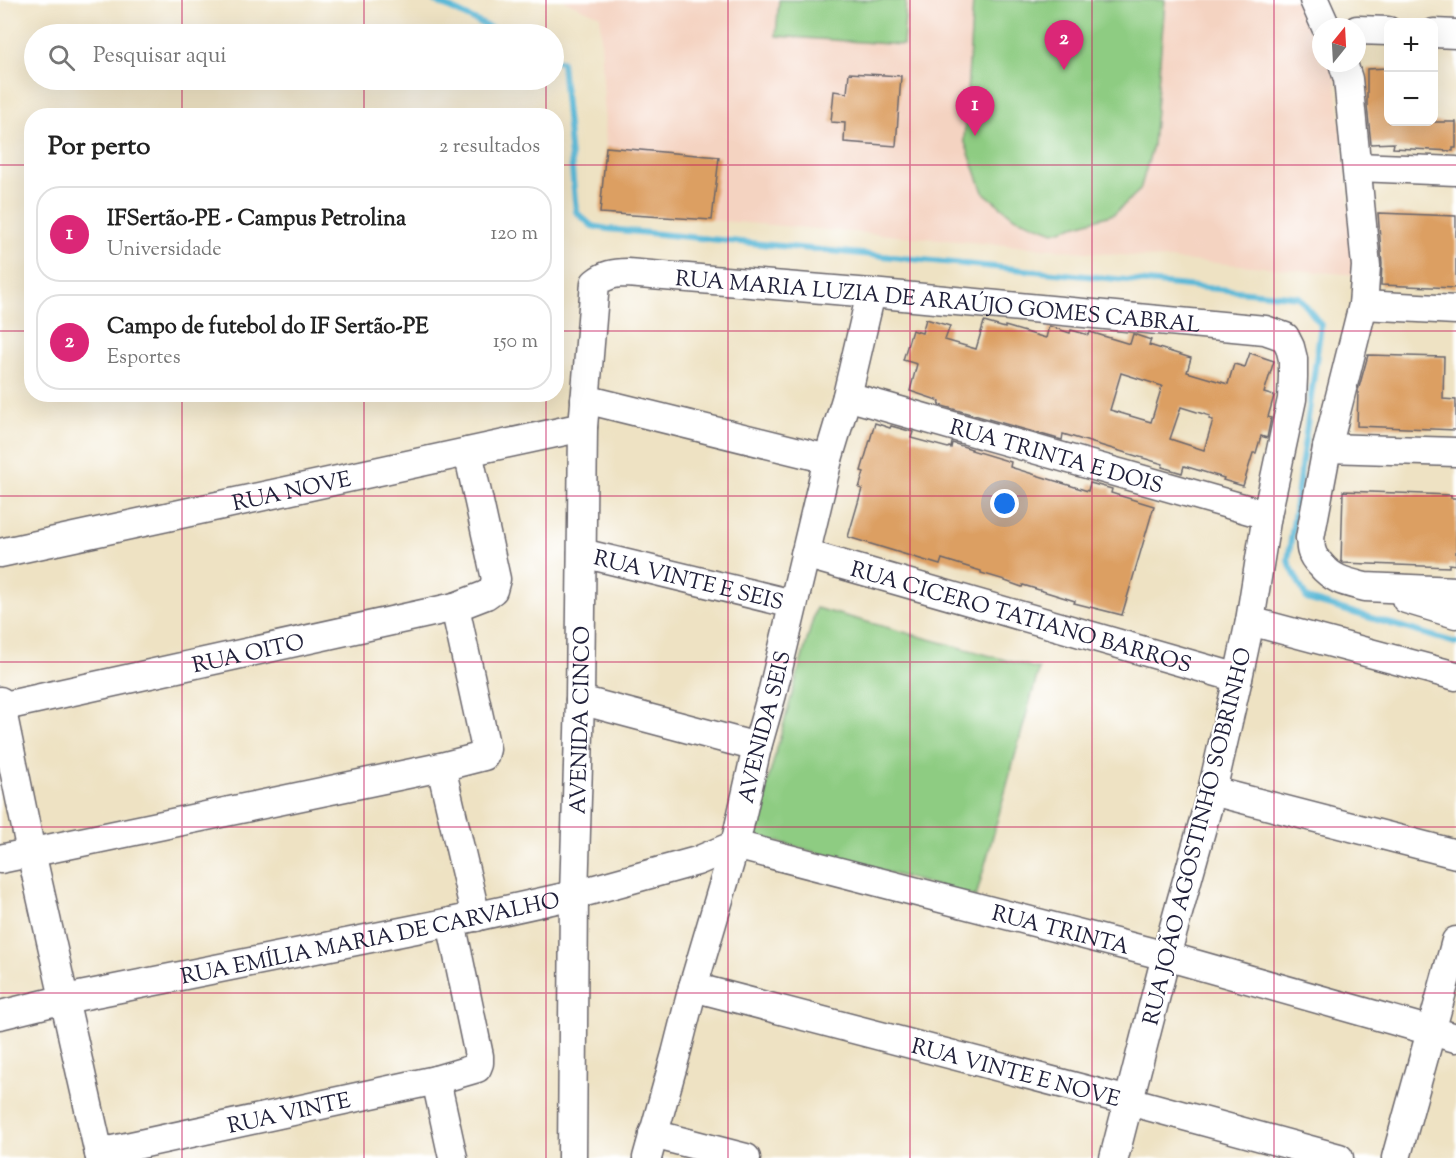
<!DOCTYPE html>
<html lang="pt">
<meta charset="utf-8">
<style>
:root{--surface:#fff;--page:#f2f2f2;--text:#222;--muted:#767676;--line:#e0e0e0;--accent:#db2777}
body{margin:0;font-family:"Sorts Mill Goudy",serif;background:var(--page);color:var(--text)}
.controls{position:absolute;right:18px;top:18px;display:grid;overflow:hidden;border-radius:12px;box-shadow:0 6px 24px #0002}
.controls button{width:54px;height:54px;display:grid;place-items:center;padding:0;border:0;border-bottom:2px solid var(--line);background:var(--surface);color:var(--text);font:30px sans-serif}
.compass{position:absolute;left:1312px;top:18px;width:54px;height:54px;border-radius:50%;background:var(--surface);box-shadow:0 6px 24px #0002;rotate:18deg}
.you{position:absolute;left:1005px;top:504px;width:21px;height:21px;margin:-15px;border:4px solid #fff;border-radius:50%;background:#1a73e8;box-shadow:0 0 0 9px #1a73e833}
.badge{display:grid;place-items:center;width:39px;height:39px;border-radius:50%;background:var(--accent);color:#fff;font-size:20px;font-weight:700}
.pin{position:absolute;translate:-50% -50px;filter:drop-shadow(0 2px 3px #0008)}
.pin::after{content:'';position:absolute;top:32px;width:21px;height:18px;background:inherit;clip-path:polygon(0 0,100% 0,50% 100%)}
.list{margin:0;padding:0;list-style:none}
h2{display:flex;justify-content:space-between;align-items:center;height:78px;margin:0;padding:0 24px;font-size:26px}
h2 small{font-size:20px;font-weight:400;color:var(--muted)}
.list li{display:grid;grid-template-columns:39px 1fr auto;gap:18px;align-items:center;box-sizing:border-box;height:96px;margin:0 12px 12px;padding:0 12px;border:2px solid var(--line);border-radius:24px}
.list b{display:block;font-size:22px;white-space:nowrap}
.list p{margin:0;font-size:20px;white-space:nowrap;color:var(--muted)}
.list em{font-size:20px;font-style:normal;color:var(--muted)}
.icon{flex:none;width:33px;height:33px;fill:none;stroke:currentColor;stroke-width:2;stroke-linecap:round;stroke-linejoin:round}
.map{position:relative;flex:none;width:1456px;height:1158px;overflow:hidden}
.search{position:absolute;background:var(--surface);box-shadow:0 6px 24px #0002;left:24px;top:24px;width:540px;height:66px;display:flex;align-items:center;gap:15px;box-sizing:border-box;padding:0 21px;border-radius:33px;color:var(--muted);font-size:22px}
.panel{position:absolute;background:var(--surface);box-shadow:0 6px 24px #0002;left:24px;top:108px;width:540px;height:294px;border-radius:24px}
.map>svg:first-child{display:block}
.built{fill:#f4d3c1}
.green{fill:#8ecc82;stroke:#58775e;stroke-width:1.5}
.lines{fill:none;stroke-linecap:round;stroke-linejoin:round}
.stream{stroke:#58b8d7;stroke-width:6}
.building{fill:#dc9f62;fill-rule:evenodd}
.minor-casing{stroke:#69656b;stroke-width:31}
.minor{stroke:#fff;stroke-width:28}
.grid{fill:none;stroke:#c2185b;stroke-width:1.5;stroke-opacity:0.55}
.labels{text-anchor:middle;stroke-width:4.5;stroke-linejoin:round;paint-order:stroke}
.street-label{font-size:22px;fill:#22223b;stroke:#fff}
</style>
<div class="map">
<svg width="1456" height="1158" viewBox="0 0 1456 1158">
<rect width="100%" height="100%" fill="#fff"/>
<filter id="ink" filterUnits="userSpaceOnUse"><feTurbulence type="fractalNoise" baseFrequency=".0167" numOctaves="2"/><feDisplacementMap in="SourceGraphic" scale="12" xChannelSelector="R" yChannelSelector="G"/><feConvolveMatrix kernelMatrix="1 2 1 2 8 2 1 2 1" color-interpolation-filters="sRGB"/></filter>
<filter id="wash" filterUnits="userSpaceOnUse"><feTurbulence type="fractalNoise" baseFrequency=".008" numOctaves="4" result="noise"/><feDisplacementMap in="SourceGraphic" scale="24" xChannelSelector="R" yChannelSelector="G"/><feGaussianBlur stdDeviation="1.35" result="paint"/><feColorMatrix in="noise" values="0 0 0 0 0 0 0 0 0 0 0 0 0 0 0 0 0 1.4 0 .05"/><feComposite in="paint" operator="in"/></filter>
<g filter="url(#wash)">
<rect width="100%" height="100%" fill="#eee2c3"/>
<path class="built" d="M563 0H1306L1321 34V63H1334L1356 275 712 220 600 213 606 147 600 16Z"/>
<g class="green">
<path d="M779 0H906L903 45 776 36Z"/>
<path d="M973 0H1165L1153 145 1140 190 1114 214 1054 232 1014 217 983 192 964 140Z"/>
<path d="M816 608 1039 669 976 897 753 835Z"/>
</g>
<g class="lines">
<g class="stream">
<path d="M433 0 503 34"/>
<path d="M554 59 562 63 576 212 592 226 608 229 1299 297 1321 325 1288 561 1307 599 1456 643"/>
</g>
</g>
<g id="blocks">
<g class="building">
<path d="M1389 68V122H1456V148H1453V151L1432 150 1393 148 1394 143 1371 144 1367 105V69Z"/>
<path d="M849 73 901 76 896 146 844 142 845 123 831 122 834 91 847 93Z"/>
<path d="M606 147 719 157 712 220 600 213Z"/>
<path d="M1378 213 1456 216V288L1381 285 1382 264Z"/>
<path d="M926 319 950 326 945 340 976 349 984 322 1005 328V326L1046 338 1049 326 1070 333 1071 330 1089 335 1090 332 1130 344 1133 334 1151 340 1149 345 1191 358 1187 372 1228 384 1234 364 1245 367 1250 353 1274 361 1264 393 1274 396 1268 417 1271 418 1267 438 1261 436 1256 453H1253L1243 486 1223 480 1224 478 1184 466 1182 473 1162 467 1163 464 1063 434 1062 440 939 405 940 401 910 391 917 364 903 360 912 330 922 333ZM1121 373 1162 386 1151 422 1110 410ZM1181 407 1210 416 1209 419 1213 420 1204 450 1170 439Z"/>
<path d="M1368 355 1444 357 1443 399 1456 400V430L1357 426 1358 391Z"/>
<path d="M875 423 890 428 891 426 913 432 911 438 948 448 949 447 951 448 952 443 972 449 971 450 1011 462 1010 467 1088 491 1090 483 1112 489 1111 493 1154 506 1122 615 1074 603 1075 601 1023 585 1022 587 1005 581V580L981 573V571L942 559 940 565 848 537 862 489 859 488 864 472 861 471Z"/>
<path d="M1343 491 1451 495V498H1456V565L1449 564V567L1343 563 1341 561Z"/>
</g>
</g>
</g>
<g filter="url(#ink)">
<use href="#blocks" fill-opacity="0" stroke="#69656b" stroke-width="1.5"/>
<g class="lines">
<defs>
<g id="minor">
<path d="M1314 0 1326 27"/>
<path d="M1357 30 1388 31"/>
<path d="M1434 33 1456 34"/>
<path d="M1343 63 1348 79 1366 266 1363 305 1327 448 1310 538C1311 542 1310 548 1312 552 1313 556 1317 561 1320 564 1333 580 1345 582 1365 587L1456 591"/>
<path d="M1357 167 1456 171"/>
<path d="M1363 305 1456 310"/>
<path id="s1" d="M847 396 1267 515"/>
<path d="M585 399 828 459"/>
<path d="M1327 448 1456 452"/>
<path id="s2" d="M0 553 583 427"/>
<path id="s3" d="M582 553 793 604"/>
<path id="s4" d="M805 554 1238 678"/>
<path d="M1406 599 1456 614"/>
<path d="M1250 621 1456 676"/>
<path d="M580 700 757 747"/>
<path d="M0 701 31 852 100 1158"/>
<path id="s5" d="M0 707 455 607 486 595 493 590 496 579 468 452"/>
<path d="M441 767 476 917"/>
<path d="M1212 791 1456 854"/>
<path d="M0 859 441 767 484 756 486 749 455 607"/>
<path id="s6" d="M693 987 1129 1101 1339 1158"/>
<path id="s7" d="M0 1015 65 999 451 922 574 895 697 861 735 845 1166 956 1456 1038"/>
<path d="M436 1080 453 1158"/>
<path d="M653 1134 746 1158"/>
<path id="s8" d="M99 1153 436 1080 477 1068 479 1063V1056L451 922"/>
<path id="s9" d="M572 1158 574 895 580 700 583 427 595 283C605 275 614 273 627 273L871 293 1265 330 1285 337 1290 347 1293 359V377L1292 399 1267 515 1250 621 1238 678 1212 791 1166 956 1114 1158"/>
<path id="s10" d="M647 1158 676 1054 693 987 735 845 757 747 772 694 828 459 847 396 871 293"/>
<path d="M1396 1158 1456 941"/>
</g>
</defs>
<use href="#minor" class="minor-casing"/>
<use href="#minor" class="minor"/>
</g>
</g>
<path class="grid" d="M182 0V34M364 0V34M546 0V34M728 0V1158M910 0V1158M1092 0V1158M1274 0V1158M182 80V116M364 80V116M546 80V116M0 165H32M556 165H1456M0 331H32M556 331H1456M182 394V1158M364 394V1158M546 394V1158M0 496H1456M0 662H1456M0 827H1456M0 993H1456"/>
<g class="labels">
<g class="street-label">
<text dy="8" stroke="none"><textPath href="#s9" startOffset="1222">RUA MARIA LUZIA DE ARAÚJO GOMES CABRAL</textPath></text>
<text dy="8" stroke="none"><textPath href="#s1" startOffset="218">RUA TRINTA E DOIS</textPath></text>
<text dy="8" stroke="none"><textPath href="#s2" startOffset="298">RUA NOVE</textPath></text>
<text dy="8" stroke="none"><textPath href="#s3" startOffset="110">RUA VINTE E SEIS</textPath></text>
<text dy="8" stroke="none"><textPath href="#s4" startOffset="225">RUA CICERO TATIANO BARROS</textPath></text>
<text dy="8" stroke="none"><textPath href="#s5" startOffset="254">RUA OITO</textPath></text>
<text dy="8" stroke="none"><textPath href="#s9" startOffset="438">AVENIDA CINCO</textPath></text>
<text dy="8" stroke="none"><textPath href="#s10" startOffset="447">AVENIDA SEIS</textPath></text>
<text transform="translate(1196 836) rotate(-76)" y="8">RUA JOÃO AGOSTINHO SOBRINHO</text>
<text dy="8" stroke="none"><textPath href="#s7" startOffset="1092">RUA TRINTA</textPath></text>
<text dy="8" stroke="none"><textPath href="#s7" startOffset="378">RUA EMÍLIA MARIA DE CARVALHO</textPath></text>
<text dy="8" stroke="none"><textPath href="#s6" startOffset="334">RUA VINTE E NOVE</textPath></text>
<text dy="8" stroke="none"><textPath href="#s8" startOffset="194">RUA VINTE</textPath></text>
</g>
</g>
</svg>
<div class="controls">
<button>+</button>
<button>−</button>
</div>
<svg class="compass" viewBox="-18 -18 36 36"><path d="M0-13l5 13h-10z" fill="#e53935"/><path d="M0 13l5-13h-10z" fill="#767676"/></svg>
<div class="you"></div>
<div class="pin badge" style="left:975px;top:136px">1</div>
<div class="pin badge" style="left:1064px;top:70px">2</div>
<div class="search"><svg class="icon" aria-label="search" viewBox="0 0 24 24"><circle cx="10" cy="10" r="6"/><path d="M15 15l6 6"/></svg>Pesquisar aqui</div>
<section class="panel">
<h2>Por perto<small>2 resultados</small></h2>
<ul class="list">
<li><span class="badge">1</span><div><b>IFSertão-PE - Campus Petrolina</b><p>Universidade</p></div><em>120 m</em></li>
<li><span class="badge">2</span><div><b>Campo de futebol do IF Sertão-PE</b><p>Esportes</p></div><em>150 m</em></li>
</ul>
</section>
</div>
